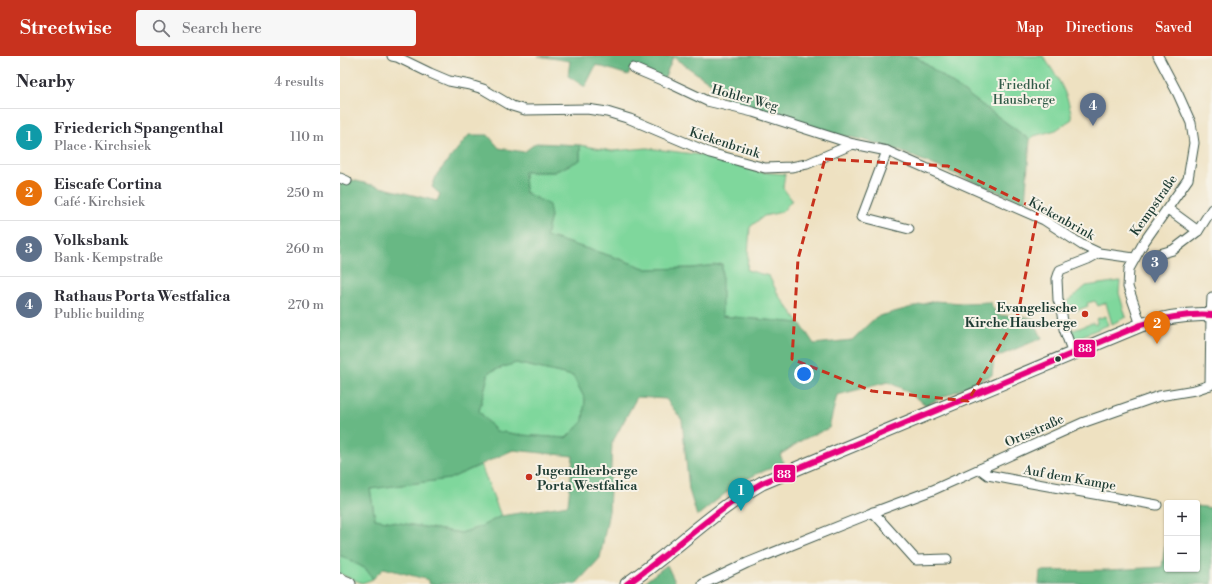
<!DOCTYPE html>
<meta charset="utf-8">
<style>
:root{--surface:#fff;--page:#f7f7f7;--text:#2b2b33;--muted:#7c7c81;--line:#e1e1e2;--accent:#c8321e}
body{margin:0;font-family:"Libre Bodoni",serif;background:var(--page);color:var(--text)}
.controls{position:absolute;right:12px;bottom:12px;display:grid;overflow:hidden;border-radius:4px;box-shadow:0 1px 3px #0004}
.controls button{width:36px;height:36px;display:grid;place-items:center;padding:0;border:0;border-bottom:1px solid var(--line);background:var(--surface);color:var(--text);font:20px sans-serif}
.you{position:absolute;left:464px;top:318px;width:14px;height:14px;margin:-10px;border:3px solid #fff;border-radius:50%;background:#1a73e8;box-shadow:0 0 0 6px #1a73e833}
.badge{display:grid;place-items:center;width:26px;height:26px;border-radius:50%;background:var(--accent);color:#fff;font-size:13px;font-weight:700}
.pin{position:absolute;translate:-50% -33px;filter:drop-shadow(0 1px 2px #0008)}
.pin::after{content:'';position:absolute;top:21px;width:14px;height:12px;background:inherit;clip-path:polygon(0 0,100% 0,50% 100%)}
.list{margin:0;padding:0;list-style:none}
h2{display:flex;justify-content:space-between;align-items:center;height:52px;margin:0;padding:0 16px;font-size:17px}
h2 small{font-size:13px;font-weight:400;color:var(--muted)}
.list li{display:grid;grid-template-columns:26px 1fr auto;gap:12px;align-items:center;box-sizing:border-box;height:56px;padding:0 16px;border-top:1px solid var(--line)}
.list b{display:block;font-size:15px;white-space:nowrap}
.list p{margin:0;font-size:13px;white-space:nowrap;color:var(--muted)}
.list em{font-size:13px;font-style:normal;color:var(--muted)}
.icon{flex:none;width:22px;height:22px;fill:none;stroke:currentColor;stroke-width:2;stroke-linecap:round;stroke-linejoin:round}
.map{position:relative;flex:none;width:872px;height:528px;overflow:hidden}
header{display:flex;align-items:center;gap:24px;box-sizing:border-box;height:56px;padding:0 20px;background:var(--accent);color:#fff}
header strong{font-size:19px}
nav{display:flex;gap:22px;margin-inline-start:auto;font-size:14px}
.search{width:280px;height:36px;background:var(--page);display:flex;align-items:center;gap:10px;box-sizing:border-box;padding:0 14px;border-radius:4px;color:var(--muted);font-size:15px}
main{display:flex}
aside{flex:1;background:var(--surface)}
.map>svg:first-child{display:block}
.green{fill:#7fd79c;stroke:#4f8a68}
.forest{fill:#67b884;stroke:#437a5c;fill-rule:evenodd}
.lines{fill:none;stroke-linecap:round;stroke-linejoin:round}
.street-casing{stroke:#3e5649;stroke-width:11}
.secondary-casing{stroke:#3e5649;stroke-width:15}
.street{stroke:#fff;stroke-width:9}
.secondary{stroke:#fff;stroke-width:13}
.bus-1-casing{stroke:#f7f3e8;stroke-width:9}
.bus-1{stroke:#e5007d;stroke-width:6}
.marked{fill:none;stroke:#c8321e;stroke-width:3;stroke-dasharray:8 5;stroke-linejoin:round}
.poi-dot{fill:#c8321e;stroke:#f7f3e8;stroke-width:1.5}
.bus-dot{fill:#1f3d34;stroke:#f7f3e8;stroke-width:1.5}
.labels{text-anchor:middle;stroke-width:4;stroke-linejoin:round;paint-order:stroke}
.park-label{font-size:13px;fill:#325c49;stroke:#f7f3e8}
.street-label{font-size:13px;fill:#1f3d34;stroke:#f7f3e8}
.poi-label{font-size:13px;font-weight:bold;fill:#1f3d34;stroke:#f7f3e8;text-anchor:end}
.line-badge{stroke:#f7f3e8;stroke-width:1.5}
.badge-label{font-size:11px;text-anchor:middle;font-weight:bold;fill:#fff}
</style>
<header>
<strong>Streetwise</strong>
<div class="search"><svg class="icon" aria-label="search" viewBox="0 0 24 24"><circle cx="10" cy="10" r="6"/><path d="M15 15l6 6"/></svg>Search here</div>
<nav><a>Map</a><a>Directions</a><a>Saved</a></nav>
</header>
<main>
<aside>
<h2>Nearby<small>4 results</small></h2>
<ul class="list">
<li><span class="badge" style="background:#0f9aa8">1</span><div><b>Friederich Spangenthal</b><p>Place · Kirchsiek</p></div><em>110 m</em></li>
<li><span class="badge" style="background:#e8710a">2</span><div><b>Eiscafe Cortina</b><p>Café · Kirchsiek</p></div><em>250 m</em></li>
<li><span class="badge" style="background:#5c6f8a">3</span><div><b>Volksbank</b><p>Bank · Kempstraße</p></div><em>260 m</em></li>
<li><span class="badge" style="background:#5c6f8a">4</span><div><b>Rathaus Porta Westfalica</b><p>Public building</p></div><em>270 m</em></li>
</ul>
</aside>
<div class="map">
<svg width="872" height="528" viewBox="0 0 872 528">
<rect width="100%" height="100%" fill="#f7f3e8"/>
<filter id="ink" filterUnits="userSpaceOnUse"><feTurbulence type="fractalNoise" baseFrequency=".025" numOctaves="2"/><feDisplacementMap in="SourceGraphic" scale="8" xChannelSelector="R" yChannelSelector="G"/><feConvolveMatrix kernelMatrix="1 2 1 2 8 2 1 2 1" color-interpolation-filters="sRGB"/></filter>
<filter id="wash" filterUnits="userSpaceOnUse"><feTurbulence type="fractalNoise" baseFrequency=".012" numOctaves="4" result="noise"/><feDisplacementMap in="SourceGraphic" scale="16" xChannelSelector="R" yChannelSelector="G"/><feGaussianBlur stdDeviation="0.9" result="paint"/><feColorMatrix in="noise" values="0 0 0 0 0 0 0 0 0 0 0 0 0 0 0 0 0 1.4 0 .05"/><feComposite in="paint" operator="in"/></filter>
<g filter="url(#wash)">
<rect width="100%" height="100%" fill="#eee1c1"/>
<g class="green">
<path d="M575 0H703C717 20 729 38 732 63L716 74 694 80 690 84Z"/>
<path d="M240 89 272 95 307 92 369 100 418 116 445 118 443 132 452 144 442 156 424 160 410 171 407 214 429 220 439 240 460 267 381 260 382 208 353 212 307 213 274 201 206 180 211 160 185 136 184 116H214L240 104Z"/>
<path d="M780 225 779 237 786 261 772 268 766 247 758 250 755 245 747 247 748 250 735 255 733 249 727 251 725 248 746 230Z"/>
<path d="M766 260 768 269 732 284 727 271 729 270 732 272V274H734L753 267 756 269 757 266 756 263Z"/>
<path d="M176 307 233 320 245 343 243 365 226 382 181 379 156 375 139 355 149 316Z"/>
<path d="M141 409 161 460 140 471 121 477 35 463 30 433 109 423Z"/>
<path d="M0 499 26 513 33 523 22 527 0 518Z"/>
</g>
<g class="forest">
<path d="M198 0H575L690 84 685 147 555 93 524 84 494 78 450 62 397 47 386 42 372 28 333 1 324 23 293 9 288 19 256 9 245 31 228 20 230 5Z"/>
<path d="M129 79H148L159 92 184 96 196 87 240 89V104L214 116H184L185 136 209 149 211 160 206 180 274 201 307 213 353 212 382 208V260L460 267 474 288 512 284 536 261 594 245 622 247 650 246 657 259 693 262 702 282 654 302 652 319 586 349 563 333 548 326 497 339 489 372 462 384 440 399 444 407 419 417 397 428 357 460 349 434 342 364 326 343 297 341 272 387 269 455 260 502 236 528H89V524L44 512 33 523 26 513 0 499V123L4 122 97 145 100 138 92 131 97 118ZM176 307 233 320 245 343 243 365 226 382 181 379 156 375 139 355 149 316ZM173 394 233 400 228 449 161 460 140 471 121 477 35 463 30 433 109 423Z"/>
<path d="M857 450 872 452V528H699L700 515 769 514 822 511 827 476V513H857Z"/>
<path d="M327 509 336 528H302Z"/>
</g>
</g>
<g filter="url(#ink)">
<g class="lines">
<defs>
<g id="street">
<path d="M52 0 57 1 90 17 109 25 130 29 143 33 172 50 185 54 247 53 267 56 290 63 370 97 425 112 451 111 467 108 513 88"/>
<path d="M293 12 331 28 367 45 413 56 513 88 547 95 704 164 742 189 759 197 794 202"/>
<path d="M547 95 522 161 569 173"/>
<path d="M0 122 7 125"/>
<path d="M828 153 858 175"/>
<path d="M816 199 833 194 858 175 872 153"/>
<path d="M801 269 788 231 789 213 804 186 848 123 854 87 851 67 838 38 818 0"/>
<path d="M733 297 724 273 721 252 718 244 717 223 720 214 748 203 759 197"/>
<path d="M870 329 871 259 872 241"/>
<path d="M640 413 648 419 674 424 817 449"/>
<path d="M533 456 576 504 607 503"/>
<path d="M363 528 407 507 529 458 593 434 742 367 819 340 855 334 870 329"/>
</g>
<g id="secondary">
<path d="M0 524 9 528"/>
<path d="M287 528C333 496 373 455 422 427L801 269C824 262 847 257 872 259"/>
</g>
</defs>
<use href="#street" class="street-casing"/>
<use href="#secondary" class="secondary-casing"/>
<use href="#street" class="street"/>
<use href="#secondary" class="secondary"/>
<defs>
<path id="bus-1" d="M287 528C333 496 373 455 422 427L801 269C824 262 847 257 872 259"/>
</defs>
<use href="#bus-1" class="bus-1-casing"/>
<use href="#bus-1" class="bus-1"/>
</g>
</g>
<path class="marked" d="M485 103 608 110 698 154 678 258 628 345 532 335 452 303 458 203Z"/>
<g class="poi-dot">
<circle cx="745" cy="258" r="4"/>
<circle cx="189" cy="421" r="4"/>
</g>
<circle class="bus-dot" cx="718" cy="303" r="3.5"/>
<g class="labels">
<g class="park-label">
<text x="684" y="33">Friedhof<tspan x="684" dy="15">Hausberge</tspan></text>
</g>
<g class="street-label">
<text transform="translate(405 41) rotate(15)" y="5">Hohler Weg</text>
<text transform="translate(385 86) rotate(18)" y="5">Kiekenbrink</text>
<text transform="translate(813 149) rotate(-55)" y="5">Kempstraße</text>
<text transform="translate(722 162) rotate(29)" y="5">Kiekenbrink</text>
<text transform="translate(694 374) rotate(-24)" y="5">Ortsstraße</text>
<text transform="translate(730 421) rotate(10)" y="5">Auf dem Kampe</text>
</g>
<g class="poi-label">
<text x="737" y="256">Evangelische<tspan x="737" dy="15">Kirche Hausberge</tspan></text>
<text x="197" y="419" text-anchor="start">Jugendherberge<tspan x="197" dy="15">Porta Westfalica</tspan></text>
</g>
</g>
<g class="line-badge">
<rect x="733" y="283" width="23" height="19" rx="4" fill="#e5007d"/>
<rect x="433" y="408" width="23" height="19" rx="4" fill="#e5007d"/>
</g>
<g class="badge-label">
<text x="745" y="296">88</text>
<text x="444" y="422">88</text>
</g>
</svg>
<div class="controls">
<button>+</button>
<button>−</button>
</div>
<div class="you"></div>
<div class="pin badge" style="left:401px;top:455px;background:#0f9aa8">1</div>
<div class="pin badge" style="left:817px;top:288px;background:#e8710a">2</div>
<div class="pin badge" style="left:815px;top:227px;background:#5c6f8a">3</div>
<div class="pin badge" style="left:753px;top:70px;background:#5c6f8a">4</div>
</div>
</main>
